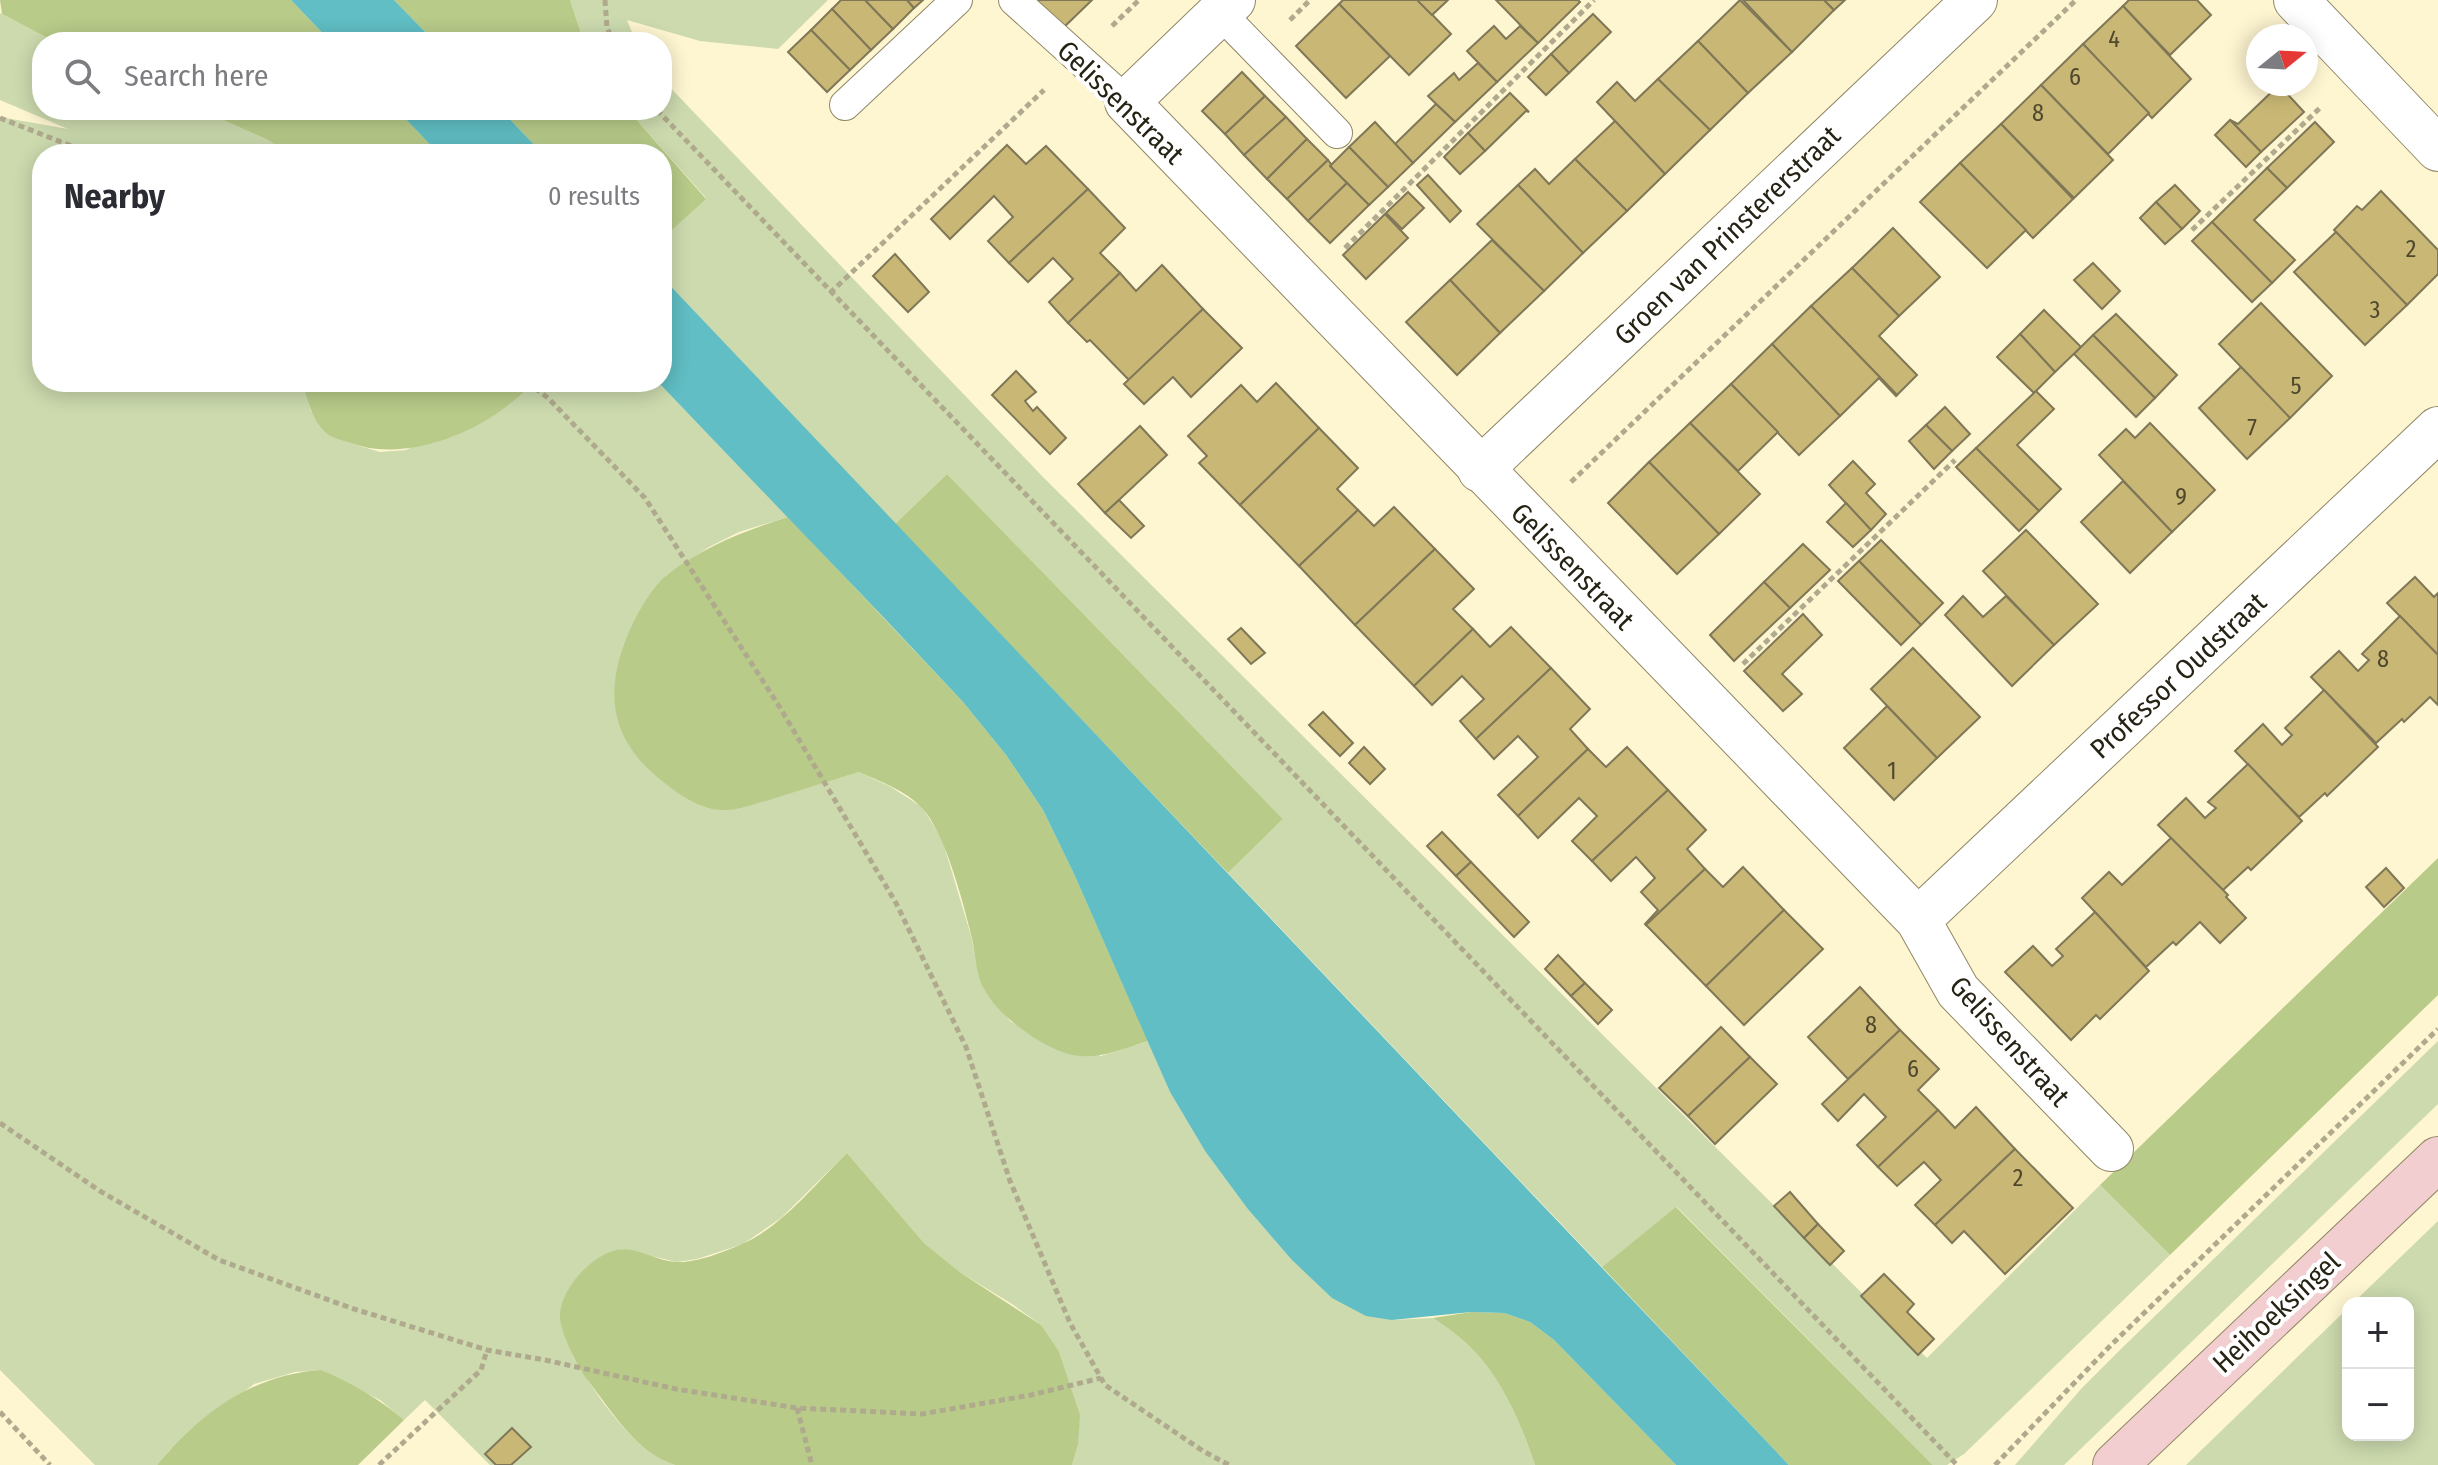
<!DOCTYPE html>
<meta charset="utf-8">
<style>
:root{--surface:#fff;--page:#f2f2f3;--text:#2b2b33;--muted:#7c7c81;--line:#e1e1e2}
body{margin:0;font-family:"Fira Sans Condensed",sans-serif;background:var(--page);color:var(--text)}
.controls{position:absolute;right:24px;bottom:24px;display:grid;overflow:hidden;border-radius:16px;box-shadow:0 4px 20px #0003}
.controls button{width:72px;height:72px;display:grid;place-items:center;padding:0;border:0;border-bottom:2px solid var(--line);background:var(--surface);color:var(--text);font:40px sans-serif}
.compass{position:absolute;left:2246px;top:24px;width:72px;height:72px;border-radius:50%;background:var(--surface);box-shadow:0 4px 20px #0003;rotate:72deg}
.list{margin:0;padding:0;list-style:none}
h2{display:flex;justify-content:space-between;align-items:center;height:104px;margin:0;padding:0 32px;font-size:34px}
h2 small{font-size:26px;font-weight:400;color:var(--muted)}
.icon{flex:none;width:44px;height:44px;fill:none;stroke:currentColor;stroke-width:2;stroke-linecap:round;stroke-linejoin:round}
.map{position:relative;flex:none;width:2438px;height:1465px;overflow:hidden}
.search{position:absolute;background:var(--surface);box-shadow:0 4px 20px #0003;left:32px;top:32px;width:640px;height:88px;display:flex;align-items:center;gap:20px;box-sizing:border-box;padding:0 28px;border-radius:32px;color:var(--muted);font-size:30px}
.panel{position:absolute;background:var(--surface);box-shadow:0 4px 20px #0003;left:32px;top:144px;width:640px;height:248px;border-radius:32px}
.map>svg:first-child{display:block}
.green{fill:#ccdaae}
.forest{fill:#b8cb89}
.water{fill:#60bec4}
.building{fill:#c9b875;stroke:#7f7757;stroke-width:2}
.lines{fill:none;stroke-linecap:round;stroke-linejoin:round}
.lane-casing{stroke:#8f8766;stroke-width:32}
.street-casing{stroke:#8f8766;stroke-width:46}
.secondary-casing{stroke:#8f8766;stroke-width:46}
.path{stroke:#afa98d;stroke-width:5;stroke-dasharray:6 4;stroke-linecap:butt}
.lane{stroke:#fff;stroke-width:30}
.street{stroke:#fff;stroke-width:44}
.secondary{stroke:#f2ced0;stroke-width:44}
.labels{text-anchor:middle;stroke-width:8;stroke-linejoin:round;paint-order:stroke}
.number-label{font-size:24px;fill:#4f482d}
.street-label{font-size:28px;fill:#262315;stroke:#fff}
</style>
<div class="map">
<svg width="2438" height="1465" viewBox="0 0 2438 1465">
<rect width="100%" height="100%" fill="#fef5d1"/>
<g class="green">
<path d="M570 0H828L778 49 700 41 627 20 636 42H584Z"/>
<path d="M0 13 55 42H42V110H201L268 140 290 154H42V382H302L311 411 353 444 380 452 406 450 529 387 533 382H658L788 517 739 532 709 547 665 576 747 806 859 772 891 787 922 807 942 839 972 939 978 974 985 991 1011 1022 1101 1056 1148 1041 1170 1092 1205 1151 1247 1208 1291 1259 1392 1320 1433 1318C1445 1326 1458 1335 1468 1345 1501 1376 1521 1423 1535 1465H1072L1078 1445 1041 1325 1012 1304 961 1273 924 1243 847 1153 781 1218 743 1244 697 1259 677 1262 621 1249 573 1356C595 1394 633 1451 675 1465H490L425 1400 404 1420 380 1400 321 1370 295 1372 254 1384 170 1450 157 1465H95L0 1370V117L68 129 0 100Z"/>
<path d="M662 79 1042 476 1927 1358 2100 1185 2170 1255 1964 1454 1947 1465H1933L1677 1207 1602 1267 1228 873 1283 819 947 474 895 524 662 277V239L706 198 628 110H662Z"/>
<path d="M2438 1041V1104L2064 1465H2015L2082 1388 2120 1350Z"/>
<path d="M2438 1221V1465H2186L2348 1308V1435H2408V1303H2353Z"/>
</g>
<g class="forest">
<path d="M0 0H291L331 42H55L2 14Z"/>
<path d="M394 0H570L584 42H435Z"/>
<path d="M201 110H397L439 154H290L268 140Z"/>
<path d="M501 110H628L706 199 662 239V154H543Z"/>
<path d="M302 382H533C493 428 408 466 348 442 341 440 330 437 325 432 312 420 307 398 302 382Z"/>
<path d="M947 474 1283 819 1228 873 895 524Z"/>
<path d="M788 517 963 702 1006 755 1043 810 1074 874 1148 1041C1099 1057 1080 1067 1033 1037 1015 1025 997 1011 985 991 975 975 976 956 972 938 963 903 946 834 922 808 907 791 879 781 859 772 830 781 801 790 772 799 757 803 740 810 725 810 700 811 674 791 656 776 604 731 606 681 633 623 641 607 654 585 668 574 705 546 744 531 788 517Z"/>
<path d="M2438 858V995L2170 1255 2100 1185Z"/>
<path d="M847 1153 924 1243 961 1273 1041 1325 1059 1352 1080 1415 1078 1445 1072 1465H675C636 1452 613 1413 589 1382 579 1370 559 1330 560 1315 561 1288 592 1255 617 1250 636 1246 658 1262 677 1262 696 1263 724 1252 742 1244 783 1226 815 1184 847 1153Z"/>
<path d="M1676 1207 1933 1465H1789L1602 1267Z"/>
<path d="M1471 1312 1504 1313 1530 1322 1554 1340 1676 1465H1535C1521 1423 1501 1376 1468 1345 1458 1335 1445 1326 1433 1318Z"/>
<path d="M321 1370C352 1383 378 1398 404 1420L358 1465H157C201 1413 251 1375 321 1370Z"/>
</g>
<g class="water">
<path d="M291 0H394L435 42H331Z"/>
<path d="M397 110H501L543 154H439Z"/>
<path d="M662 277 1789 1465H1676L1554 1340 1530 1322 1504 1313 1471 1312 1392 1320 1366 1316 1332 1298 1291 1259 1247 1208 1205 1151 1170 1092 1074 874 1043 810 1006 755 963 702 885 619 658 382H662Z"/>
</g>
<g class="building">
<path d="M841 0H865L893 29 871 50 832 9Z"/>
<path d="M865 0H907L914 8 893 29Z"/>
<path d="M907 0H923L914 8Z"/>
<path d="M1032 0H1092L1061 30Z"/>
<path d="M1343 0H1418L1451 34 1409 75 1339 4Z"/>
<path d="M1417 0H1448L1432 15Z"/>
<path d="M1496 0H1578L1580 2 1538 43Z"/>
<path d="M1740 0 1792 52 1748 93 1698 41Z"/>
<path d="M1743 0H1824L1834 10 1792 52Z"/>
<path d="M1824 0H1845L1834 10Z"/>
<path d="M2129 0H2197L2211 15 2170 55 2123 6Z"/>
<path d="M1339 4 1390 56 1346 98 1296 46Z"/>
<path d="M2123 6 2191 79 2152 118 2083 44Z"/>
<path d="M832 9 871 50 850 70 811 30Z"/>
<path d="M1593 14 1611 32 1569 73 1551 54Z"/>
<path d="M1494 26 1506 39 1520 26 1538 43 1497 82 1467 51Z"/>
<path d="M811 30 850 70 827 92 788 52Z"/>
<path d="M1698 41 1748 93 1710 130 1658 79Z"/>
<path d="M2083 44 2149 113 2108 154 2041 85Z"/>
<path d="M1551 54 1569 73 1546 95 1528 77Z"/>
<path d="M1478 63 1497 82 1455 122 1428 96 1454 73 1459 80Z"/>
<path d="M1242 72 1265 96 1225 134 1202 111Z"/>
<path d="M1658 79 1710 130 1665 174 1597 102 1617 82 1635 101Z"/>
<path d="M2041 85 2113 160 2074 198 2001 124Z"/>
<path d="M2279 85 2304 112 2261 152 2230 120 2238 124Z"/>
<path d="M1510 93 1529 112 1526 111 1485 151 1468 133Z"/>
<path d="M1265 96 1286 117 1244 155 1225 134Z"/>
<path d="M1436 104 1455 122 1413 163 1395 144Z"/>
<path d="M1286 117 1307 139 1267 179 1244 155Z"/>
<path d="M2230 120 2261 152 2246 167 2215 135Z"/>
<path d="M1615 121 1665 174 1627 211 1575 159Z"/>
<path d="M1375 122 1413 163 1388 187 1349 147Z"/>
<path d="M2315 122 2334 142 2287 188 2267 168Z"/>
<path d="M2001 124 2073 199 2033 238 1960 163Z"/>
<path d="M1468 133 1485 151 1460 174 1444 157Z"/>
<path d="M1307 139 1328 160 1287 199 1267 179Z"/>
<path d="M1007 145 1026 164 1046 146 1088 189 1009 263 988 241 1013 217 994 196 950 239 931 219Z"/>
<path d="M1349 147 1388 187 1369 205 1330 166Z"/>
<path d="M1575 159 1627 211 1583 253 1518 185 1535 169 1549 184Z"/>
<path d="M1328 160 1331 164 1330 166 1347 183 1308 221 1287 199Z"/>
<path d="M1960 163 2026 230 1987 268 1920 202Z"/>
<path d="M2267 168 2287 188 2254 220 2295 260 2272 283 2212 222Z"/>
<path d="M1428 175 1461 211 1450 222 1417 185Z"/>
<path d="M1347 183 1369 205 1330 243 1308 221Z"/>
<path d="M1518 185 1583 253 1544 291 1477 224Z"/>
<path d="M2175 185 2200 211 2182 229 2156 202Z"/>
<path d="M1088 189 1125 228 1100 253 1120 273 1068 323 1049 302 1073 279 1053 258 1028 282 1009 263Z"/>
<path d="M2381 191 2438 250V274L2407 305 2334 230 2357 206 2362 210Z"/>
<path d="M1408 192 1424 208 1402 229 1386 213Z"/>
<path d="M2156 202 2182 229 2165 244 2140 218Z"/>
<path d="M1385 214 1408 238 1366 279 1343 255Z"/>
<path d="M2212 222 2272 283 2252 302 2192 241Z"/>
<path d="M1893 228 1940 277 1899 316 1852 268Z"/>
<path d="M2336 232 2407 305 2365 345 2294 272Z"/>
<path d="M1492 240 1544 291 1500 333 1450 280Z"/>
<path d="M895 254 929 292 908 312 873 276Z"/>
<path d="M2093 263 2120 291 2102 309 2074 280Z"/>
<path d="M1162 265 1203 309 1129 380 1090 340 1087 342 1068 323 1120 273 1136 291Z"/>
<path d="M1852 268 1899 316 1879 336 1917 375 1897 395 1811 306Z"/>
<path d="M1450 280 1500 333 1457 375 1406 322Z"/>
<path d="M2261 303 2332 376 2290 418 2219 344Z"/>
<path d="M1811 306 1897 395 1896 396 1879 378 1840 416 1772 344Z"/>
<path d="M1203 309 1242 348 1191 397 1173 377 1144 404 1124 384Z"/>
<path d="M2044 310 2081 347 2055 372 2020 334Z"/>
<path d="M2116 314 2177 375 2155 398 2093 335Z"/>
<path d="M2020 334 2055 372 2034 393 1997 357Z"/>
<path d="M2093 335 2155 398 2136 417 2074 354Z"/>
<path d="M1772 344 1840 416 1799 455 1731 384Z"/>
<path d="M2241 367 2290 418 2247 459 2199 408Z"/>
<path d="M1016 371 1036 392 1025 401 1033 411 1037 407 1066 438 1050 454 992 395Z"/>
<path d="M1276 383 1319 428 1240 505 1199 463 1207 456 1188 436 1241 385 1257 402Z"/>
<path d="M1731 384 1778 432 1738 471 1690 423Z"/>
<path d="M2036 391 2054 409 2017 445 2061 489 2039 511 1976 448Z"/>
<path d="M1945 407 1970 434 1952 451 1926 425Z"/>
<path d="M1690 423 1760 494 1719 534 1649 462Z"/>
<path d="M2150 423 2215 490 2172 532 2099 455 2126 429 2135 438Z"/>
<path d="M1926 425 1952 451 1934 469 1909 441Z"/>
<path d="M1140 426 1167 455 1105 513 1078 484Z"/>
<path d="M1319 428 1358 468 1337 489 1358 510 1299 566 1240 505Z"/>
<path d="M1976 448 2039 511 2019 531 1956 467Z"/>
<path d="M1853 461 1875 484 1866 493 1886 514 1871 530 1829 485Z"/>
<path d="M1649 462 1719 534 1677 574 1608 503Z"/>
<path d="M2123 481 2172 532 2130 573 2081 522Z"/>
<path d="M1119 500 1144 526 1131 538 1105 513Z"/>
<path d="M1846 503 1871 530 1853 547 1827 522Z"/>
<path d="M1394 507 1435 549 1355 625 1299 566 1358 510 1374 526Z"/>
<path d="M2026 530 2098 604 2054 645 1983 571Z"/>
<path d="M1881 540 1943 603 1921 625 1859 561Z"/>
<path d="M1803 544 1830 570 1790 608 1764 582Z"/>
<path d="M1435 549 1474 589 1453 609 1473 629 1414 686 1355 625Z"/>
<path d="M1859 561 1921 625 1901 645 1838 581Z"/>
<path d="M2415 577 2434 597 2438 593V655L2387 603Z"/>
<path d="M1764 582 1790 608 1734 661 1710 635Z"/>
<path d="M1963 596 1983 617 2006 596 2054 645 2012 686 1945 615Z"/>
<path d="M1803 614 1822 635 1782 674 1802 694 1783 711 1744 671Z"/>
<path d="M2400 616 2438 655V705L2430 697 2404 722 2402 719 2376 743 2311 677 2339 651 2358 671 2369 660 2362 654Z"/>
<path d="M1511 627 1551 668 1476 739 1460 721 1484 699 1462 676 1432 705 1414 686 1473 629 1490 647Z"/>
<path d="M1241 628 1265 653 1251 664 1228 639Z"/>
<path d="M1913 648 1980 717 1937 758 1871 689Z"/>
<path d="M1551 668 1590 709 1570 729 1588 749 1518 816 1498 795 1538 757 1518 736 1494 759 1476 739Z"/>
<path d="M2324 690 2378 747 2327 796 2325 793 2299 817 2235 751 2263 724 2282 745 2292 735 2285 728Z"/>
<path d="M1887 706 1937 758 1894 800 1844 748Z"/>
<path d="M1323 712 1353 743 1340 756 1309 725Z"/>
<path d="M1364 747 1385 769 1370 784 1349 763Z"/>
<path d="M1627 747 1668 790 1592 861 1572 841 1597 816 1579 798 1538 838 1518 816 1588 749 1606 767Z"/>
<path d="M2248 764 2302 821 2251 870 2248 867 2223 890 2158 825 2186 798 2205 818 2216 808 2208 802Z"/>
<path d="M1668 790 1706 830 1687 849 1705 869 1646 925 1645 924 1658 910 1641 892 1655 878 1636 857 1611 881 1592 861Z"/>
<path d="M1442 832 1471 862 1456 876 1427 846Z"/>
<path d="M2171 838 2228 895 2226 897 2246 918 2220 943 2200 922 2176 945 2173 942 2146 967 2082 898 2109 872 2122 885Z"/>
<path d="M1471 862 1529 922 1514 937 1456 876Z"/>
<path d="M1743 867 1784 910 1706 986 1646 925 1705 869 1723 887Z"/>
<path d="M2386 868 2404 888 2384 907 2366 887Z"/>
<path d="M1784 910 1823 949 1744 1025 1706 986Z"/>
<path d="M2095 912 2149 971 2100 1019 2096 1015 2071 1040 2005 972 2033 946 2052 966 2063 956 2056 949Z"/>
<path d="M1558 955 1585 983 1571 996 1545 969Z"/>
<path d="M1585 983 1612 1010 1598 1024 1571 996Z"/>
<path d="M1860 987 1900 1030 1848 1079 1808 1037Z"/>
<path d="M1721 1027 1750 1057 1688 1116 1659 1088Z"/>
<path d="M1900 1030 1939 1069 1918 1090 1938 1110 1878 1167 1857 1145 1886 1117 1864 1094 1838 1121 1822 1104Z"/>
<path d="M1750 1057 1777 1084 1715 1144 1688 1116Z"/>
<path d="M1976 1107 2015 1149 1935 1225 1915 1205 1941 1180 1924 1162 1897 1186 1878 1167 1938 1110 1955 1128Z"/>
<path d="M2015 1149 2073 1208 2005 1274 1964 1231 1952 1243 1935 1225Z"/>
<path d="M1790 1192 1818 1224 1804 1238 1774 1206Z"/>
<path d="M1818 1224 1844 1251 1830 1265 1804 1238Z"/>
<path d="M1884 1274 1914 1304 1907 1312 1934 1339 1918 1355 1861 1296Z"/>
<path d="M512 1428 531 1447 511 1465H496L485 1454Z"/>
</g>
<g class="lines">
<defs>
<g id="lane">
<path d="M1014 0 1127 102"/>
<path d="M1220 13 1337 133"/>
<path d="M845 105 957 0"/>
</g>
<g id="street">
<path d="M1233 0 1127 102 1918 920 1958 991 2111 1149"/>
<path d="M2296 0 2438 149"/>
<path d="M1480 470 1975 0"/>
<path d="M1918 920 2438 429"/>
</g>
<path id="secondary" d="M2115 1465 2438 1159"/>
</defs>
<use href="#lane" class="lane-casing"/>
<use href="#street" class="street-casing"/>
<use href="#secondary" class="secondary-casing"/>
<g class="path">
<path d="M605 0 607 28 614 42"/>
<path d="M1290 20 1310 0"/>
<path d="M1112 26 1139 0"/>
<path d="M657 110 1957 1465"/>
<path d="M0 118 92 154"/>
<path d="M2192 230 2322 106"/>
<path d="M1345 248 1594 0"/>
<path d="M830 293 1044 90"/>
<path d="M527 382 548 398 645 498 779 706 896 903 966 1047 1010 1181 1070 1323 1105 1385 1203 1451 1229 1465"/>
<path d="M1571 482 2076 0"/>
<path d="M1743 664 1955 460"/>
<path d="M0 1123 100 1191 219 1260 351 1308 487 1350 545 1360 676 1389 797 1408 922 1414 1031 1395 1101 1378"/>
<path d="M797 1408 812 1465"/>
<path d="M0 1412 50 1465"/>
<path d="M379 1465 481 1370 487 1350"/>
<path d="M1995 1465 2111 1345 2438 1029"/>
</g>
<use href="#lane" class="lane"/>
<use href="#street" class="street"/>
<use href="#secondary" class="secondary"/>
</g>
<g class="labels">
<g class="number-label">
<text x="2114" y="47">4</text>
<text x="2075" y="85">6</text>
<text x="2038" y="121">8</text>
<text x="2411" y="257">2</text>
<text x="2375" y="318">3</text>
<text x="2296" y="394">5</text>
<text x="2252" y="436">7</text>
<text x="2181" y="505">9</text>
<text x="2383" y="667">8</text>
<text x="1892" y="779">1</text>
<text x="1871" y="1033">8</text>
<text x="1913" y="1077">6</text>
<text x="2018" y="1186">2</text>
</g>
<g class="street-label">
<text transform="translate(1121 102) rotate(44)" y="10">Gelissenstraat</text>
<text transform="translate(1727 235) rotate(-44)" y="10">Groen van Prinstererstraat</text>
<text transform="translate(1573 566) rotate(46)" y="10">Gelissenstraat</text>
<text transform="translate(2178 675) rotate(-43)" y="10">Professor Oudstraat</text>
<text transform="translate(2010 1041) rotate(48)" y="10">Gelissenstraat</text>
<text transform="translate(2276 1312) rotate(-43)" y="10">Heihoeksingel</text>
</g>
</g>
</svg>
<div class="controls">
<button>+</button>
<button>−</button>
</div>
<svg class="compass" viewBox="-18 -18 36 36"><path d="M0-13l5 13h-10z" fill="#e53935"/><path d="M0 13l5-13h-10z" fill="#7c7c81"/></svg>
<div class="search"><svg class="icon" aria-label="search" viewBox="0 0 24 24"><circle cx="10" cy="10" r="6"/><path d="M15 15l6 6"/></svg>Search here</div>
<section class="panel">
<h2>Nearby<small>0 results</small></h2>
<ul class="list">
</ul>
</section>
</div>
